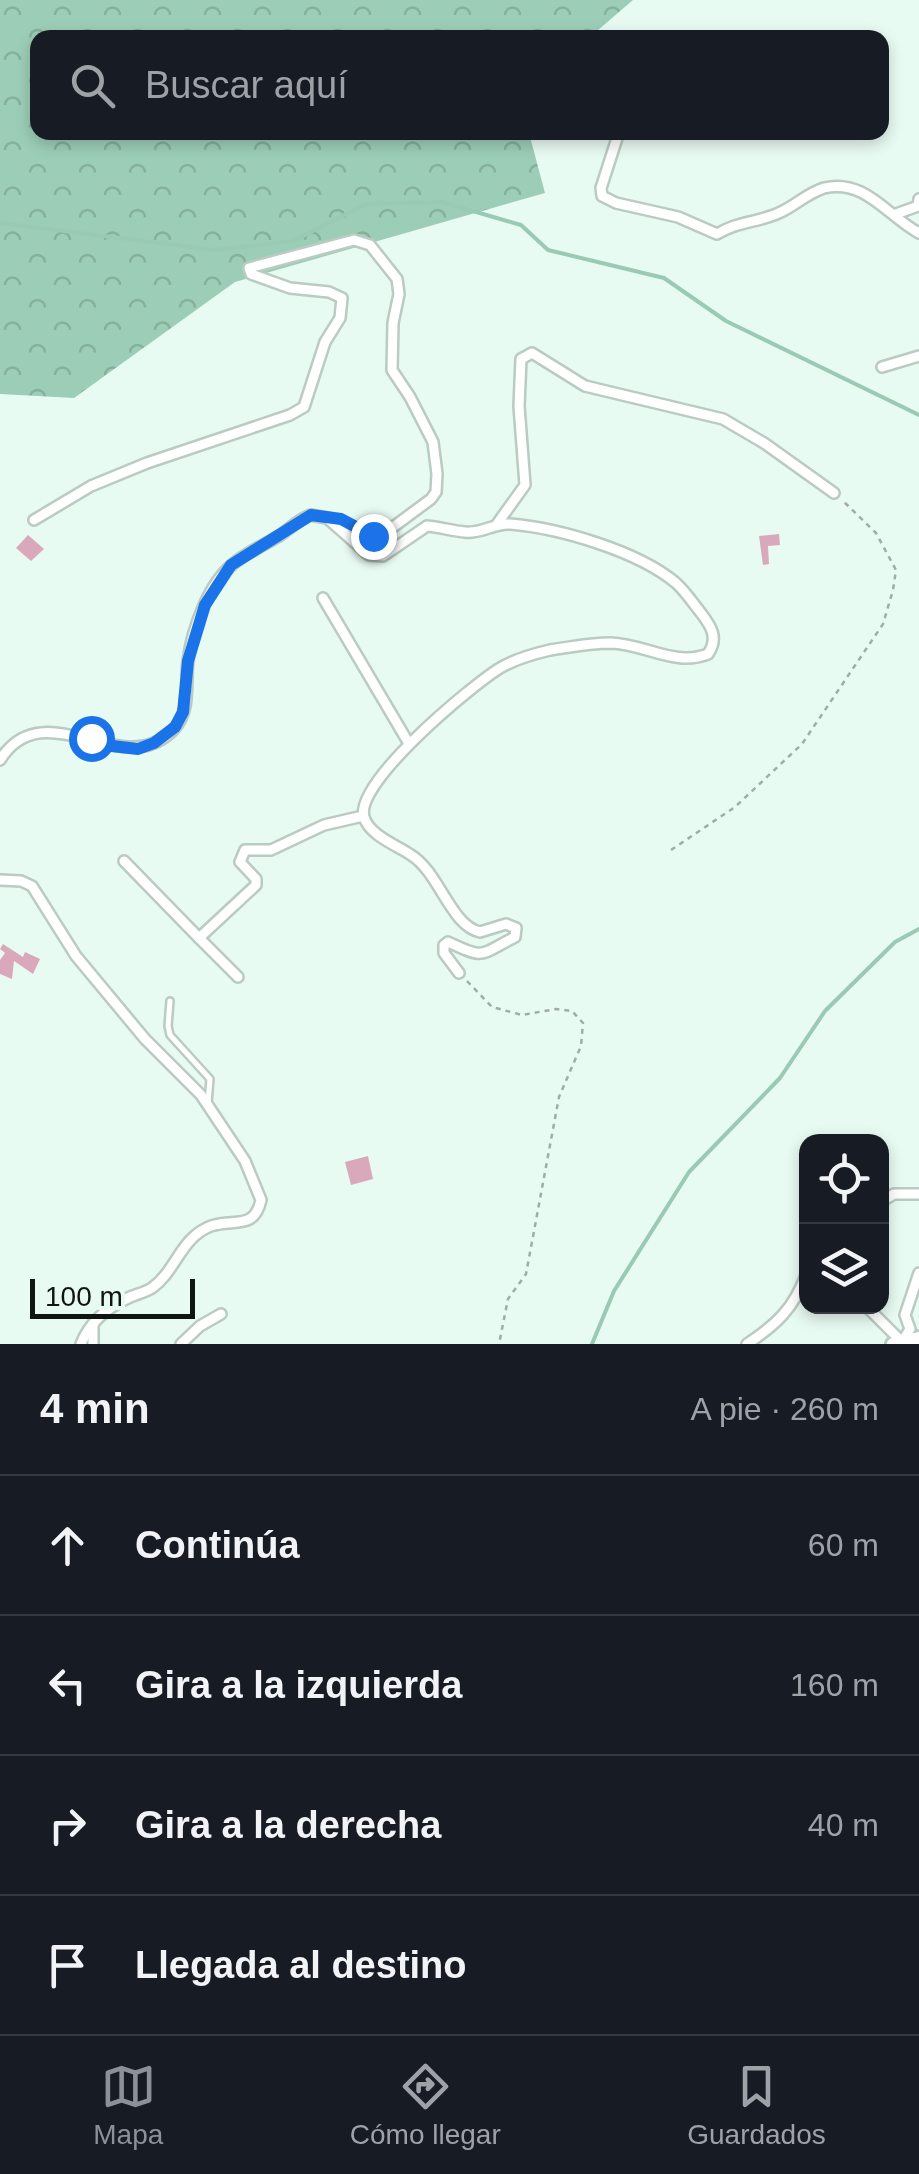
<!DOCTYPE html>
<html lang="es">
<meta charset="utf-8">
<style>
:root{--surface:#171b24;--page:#20242c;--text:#f1f3f6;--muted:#9ea1a6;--line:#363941;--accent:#8c9099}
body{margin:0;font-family:Helvetica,sans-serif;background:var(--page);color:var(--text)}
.controls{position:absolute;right:30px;bottom:30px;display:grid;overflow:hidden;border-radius:20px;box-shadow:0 5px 15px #0003}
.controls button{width:90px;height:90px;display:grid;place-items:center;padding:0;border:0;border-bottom:2px solid var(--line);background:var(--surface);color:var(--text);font:50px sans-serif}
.scale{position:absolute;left:30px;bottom:25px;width:165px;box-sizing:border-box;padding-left:10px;border:5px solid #0f1512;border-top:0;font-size:28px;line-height:35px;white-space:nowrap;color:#0f1512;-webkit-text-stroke:8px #e8fbf2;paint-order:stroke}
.stop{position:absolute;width:30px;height:30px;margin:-22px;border:8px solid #1a73e8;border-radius:50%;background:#fff}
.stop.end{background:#1a73e8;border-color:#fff;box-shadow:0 2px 10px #0008}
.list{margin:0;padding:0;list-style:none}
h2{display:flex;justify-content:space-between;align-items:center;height:130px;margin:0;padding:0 40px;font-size:42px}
h2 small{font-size:32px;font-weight:400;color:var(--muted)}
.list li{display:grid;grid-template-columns:65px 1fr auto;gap:30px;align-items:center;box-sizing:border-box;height:140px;padding:0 40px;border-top:2px solid var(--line)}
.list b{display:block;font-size:38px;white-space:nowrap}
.list em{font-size:32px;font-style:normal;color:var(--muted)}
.icon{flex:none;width:55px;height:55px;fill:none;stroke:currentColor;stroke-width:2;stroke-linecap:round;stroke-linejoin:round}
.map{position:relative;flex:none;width:919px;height:1344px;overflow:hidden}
.search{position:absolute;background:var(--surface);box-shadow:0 5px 15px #0003;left:30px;right:30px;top:30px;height:110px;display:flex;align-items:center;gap:25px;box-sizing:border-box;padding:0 35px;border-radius:20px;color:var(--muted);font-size:38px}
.sheet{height:690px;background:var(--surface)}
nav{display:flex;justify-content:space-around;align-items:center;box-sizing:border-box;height:140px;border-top:2px solid var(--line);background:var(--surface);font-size:28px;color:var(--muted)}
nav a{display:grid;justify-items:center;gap:5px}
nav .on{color:var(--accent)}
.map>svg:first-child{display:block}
.forest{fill:url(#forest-crowns)}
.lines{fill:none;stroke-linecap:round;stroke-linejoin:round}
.stream{stroke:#99cab3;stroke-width:4}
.building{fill:#d9a9bb}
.lane-casing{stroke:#b9cbc2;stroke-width:10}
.street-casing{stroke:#b9cbc2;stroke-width:14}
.secondary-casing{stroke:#b9cbc2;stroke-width:18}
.path{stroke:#9fada6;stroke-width:2.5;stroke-dasharray:5 5;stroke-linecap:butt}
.lane{stroke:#fff;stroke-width:5}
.street{stroke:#fff;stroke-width:9}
.secondary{stroke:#fff;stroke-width:12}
.route{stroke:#1a73e8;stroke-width:12}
</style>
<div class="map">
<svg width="919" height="1344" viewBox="0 0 919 1344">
<defs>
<pattern id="forest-crowns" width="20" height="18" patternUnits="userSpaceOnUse" patternTransform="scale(2.5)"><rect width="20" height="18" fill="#9cceb7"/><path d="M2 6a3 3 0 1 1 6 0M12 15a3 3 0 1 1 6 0" fill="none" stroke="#85b09c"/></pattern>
</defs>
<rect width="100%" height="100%" fill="#e8fbf2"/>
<path class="forest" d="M0 0H633L590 37 38 38V132L529 133 545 193 235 282 74 398 0 394Z"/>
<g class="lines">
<g class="stream">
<path d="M0 223 215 250 293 241 366 204 442 202 521 225 548 250 664 278 726 321 919 415"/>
<path d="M592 1344 614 1291 689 1172 780 1078 825 1011 895 942 919 929"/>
</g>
</g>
<g class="building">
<path d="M779 534 780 545 768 546 769 564 763 565 759 536Z"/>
<path d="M28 535 44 549 31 561 16 548Z"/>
<path d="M3 944 23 957 25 952 40 959 33 974 14 961 12 979 0 974V960L5 953 0 949Z"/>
<path d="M368 1156 373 1179 351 1185 345 1162Z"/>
</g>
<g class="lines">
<defs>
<path id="lane" d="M170 1001 168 1026 170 1035 210 1079 208 1103"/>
<g id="street">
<path d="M619 132 601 188 602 196 616 203 678 217 717 234C740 220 760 223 783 211 797 204 808 193 824 188 865 178 887 216 919 233"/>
<path d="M896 214 918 206 919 199"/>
<path d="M882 367 919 356"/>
<path d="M34 520 91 486 147 463 290 415 304 407 325 342 340 318 342 298 329 292 290 288 251 274 249 268 354 240 370 245 397 279 399 294 393 323 392 370 410 397 433 442 437 474 436 492 431 499 381 536C360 537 348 520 327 518"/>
<path d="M497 524 525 485 519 406 521 359 532 353 585 386 723 419 764 443 834 493"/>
<path d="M323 598 408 742"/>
<path d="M0 760C45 689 124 785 175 728 191 709 185 683 188 661 192 630 208 584 233 564 246 553 264 545 279 536 290 529 298 519 311 515L327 518 369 555 383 556 427 526C440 527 452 531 465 532 481 534 494 523 510 524 559 528 638 551 676 583 685 591 693 603 701 613 711 626 719 638 708 654 675 667 645 644 611 643 591 643 570 647 550 650 533 654 515 659 500 668 471 686 354 783 364 817 369 835 396 845 411 855 439 872 451 926 480 932L506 924 516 928 515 937C479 955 486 960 448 942L444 945V953L459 973"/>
<path d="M124 861 199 938 256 885V879L240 862 245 850H271L324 825 363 816"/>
<path d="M0 880 21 881 32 886 76 956 145 1039 201 1095 245 1161 261 1200C254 1231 234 1218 211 1226 181 1237 176 1271 152 1288 146 1292 137 1294 130 1297 108 1307 90 1321 81 1344"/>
<path d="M199 938 238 977"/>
<path d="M882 1201 894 1194H919"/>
<path d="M866 1306 902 1342 910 1329 905 1315 919 1273"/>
<path d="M93 1324V1344"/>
<path d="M181 1344 200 1326 221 1314"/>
<path d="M747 1344C776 1325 794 1308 806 1275"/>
</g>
<path id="secondary" d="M893 1344 919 1338"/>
</defs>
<use href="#lane" class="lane-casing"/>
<use href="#street" class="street-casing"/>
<use href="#secondary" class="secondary-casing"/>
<g class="path">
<path d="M671 850 735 807 802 744 883 624 893 590 896 570 876 533 842 500"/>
<path d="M467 981 492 1007 522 1015 556 1009 572 1011 583 1023 581 1046 559 1097 526 1274 508 1299 499 1344"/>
</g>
<use href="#lane" class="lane"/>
<use href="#street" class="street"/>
<use href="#secondary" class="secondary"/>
</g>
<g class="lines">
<path class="route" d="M91 738 112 746 138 749 154 743 175 727 183 712 188 661 205 605 231 565 311 515 341 519 373 536"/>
</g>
</svg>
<div class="controls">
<button><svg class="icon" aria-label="locate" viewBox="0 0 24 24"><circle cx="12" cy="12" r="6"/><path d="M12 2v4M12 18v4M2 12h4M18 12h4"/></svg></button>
<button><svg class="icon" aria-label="layers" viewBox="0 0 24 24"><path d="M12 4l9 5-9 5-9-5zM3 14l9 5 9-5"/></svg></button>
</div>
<div class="scale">100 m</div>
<div class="stop" style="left:91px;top:738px"></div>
<div class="stop end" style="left:373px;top:536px"></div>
<div class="search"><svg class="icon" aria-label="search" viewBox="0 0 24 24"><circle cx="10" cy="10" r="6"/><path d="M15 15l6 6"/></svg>Buscar aquí</div>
</div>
<section class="sheet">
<h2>4 min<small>A pie · 260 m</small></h2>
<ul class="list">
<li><svg class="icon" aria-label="ahead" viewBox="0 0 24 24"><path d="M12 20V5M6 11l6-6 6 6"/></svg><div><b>Continúa</b></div><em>60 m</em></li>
<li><svg class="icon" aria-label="left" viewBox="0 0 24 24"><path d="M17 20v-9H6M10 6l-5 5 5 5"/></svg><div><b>Gira a la izquierda</b></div><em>160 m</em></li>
<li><svg class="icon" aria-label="right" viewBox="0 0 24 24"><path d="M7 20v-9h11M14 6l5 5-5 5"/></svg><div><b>Gira a la derecha</b></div><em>40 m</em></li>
<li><svg class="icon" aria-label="arrive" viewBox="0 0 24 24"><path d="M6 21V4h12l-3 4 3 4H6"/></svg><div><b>Llegada al destino</b></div></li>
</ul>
</section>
<nav>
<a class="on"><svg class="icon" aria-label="map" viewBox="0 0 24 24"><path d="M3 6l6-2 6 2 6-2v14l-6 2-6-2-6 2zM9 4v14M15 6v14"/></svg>Mapa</a>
<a><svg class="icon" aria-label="directions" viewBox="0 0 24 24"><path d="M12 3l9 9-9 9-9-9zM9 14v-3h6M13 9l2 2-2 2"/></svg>Cómo llegar</a>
<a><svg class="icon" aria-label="saved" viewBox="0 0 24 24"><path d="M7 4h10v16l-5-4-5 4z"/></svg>Guardados</a>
</nav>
